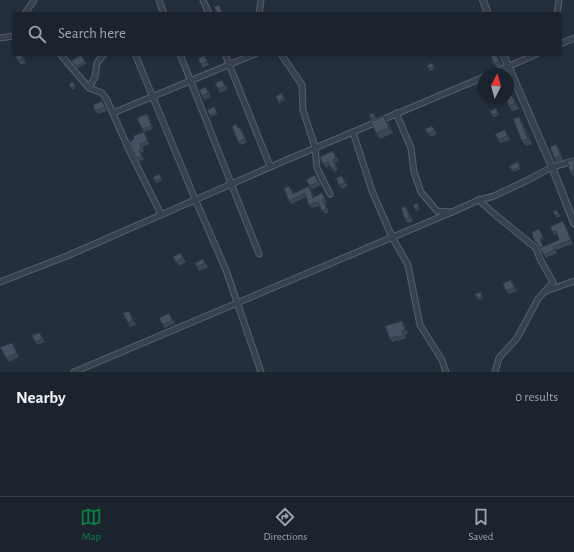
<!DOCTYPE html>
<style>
:root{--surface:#1b232e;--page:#242b36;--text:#f1f3f6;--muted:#a0a4aa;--line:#39404a;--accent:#0b8043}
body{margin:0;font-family:"Alegreya Sans",sans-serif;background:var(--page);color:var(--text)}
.compass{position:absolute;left:478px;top:68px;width:36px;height:36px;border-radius:50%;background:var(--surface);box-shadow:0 2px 6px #0003;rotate:6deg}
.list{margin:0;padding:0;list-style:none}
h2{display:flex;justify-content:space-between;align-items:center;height:52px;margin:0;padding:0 16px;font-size:17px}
h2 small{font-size:13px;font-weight:400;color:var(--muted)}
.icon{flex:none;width:22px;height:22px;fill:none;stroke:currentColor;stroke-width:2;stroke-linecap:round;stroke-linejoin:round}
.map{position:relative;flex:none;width:574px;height:372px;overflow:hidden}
.search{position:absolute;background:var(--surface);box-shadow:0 2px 6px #0003;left:12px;right:12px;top:12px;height:44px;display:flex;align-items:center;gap:10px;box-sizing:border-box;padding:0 14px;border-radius:4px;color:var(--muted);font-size:15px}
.sheet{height:124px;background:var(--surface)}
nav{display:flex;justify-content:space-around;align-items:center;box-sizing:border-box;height:56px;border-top:1px solid var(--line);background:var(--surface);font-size:11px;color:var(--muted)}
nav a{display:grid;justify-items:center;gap:2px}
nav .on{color:var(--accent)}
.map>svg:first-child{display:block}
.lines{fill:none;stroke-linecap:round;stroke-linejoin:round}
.minor-casing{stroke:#565f6c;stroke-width:7}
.tertiary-casing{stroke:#565f6c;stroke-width:8}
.minor{stroke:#38414e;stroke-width:5}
.tertiary{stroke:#38414e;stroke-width:6}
.wall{fill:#3b4654}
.shaded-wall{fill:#303945}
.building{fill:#455162;stroke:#303945}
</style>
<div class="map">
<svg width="574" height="372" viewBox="0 0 574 372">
<rect width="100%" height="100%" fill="#242f3e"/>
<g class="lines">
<defs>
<g id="minor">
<path d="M159 0 164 14"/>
<path d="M203 0 209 14"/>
<path d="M26 14V12L34 0"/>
<path d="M259 14 261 0"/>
<path d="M557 14 559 0"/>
<path d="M0 38 14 36"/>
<path d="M560 44 574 38"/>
<path d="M60 54 89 88 102 93 107 100 130 152 161 214"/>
<path d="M135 54 195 199 226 270 261 372"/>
<path d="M180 54 259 254"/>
<path d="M225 54 270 166"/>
<path d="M281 54 302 85 303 110 315 147 317 168 330 194"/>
<path d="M491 74 537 54"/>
<path d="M89 88 95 77 97 63 104 54"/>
<path d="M113 113 255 54"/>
<path d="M396 113 411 148 414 172 421 192 437 211 452 212 479 200 494 196 526 181 552 167 574 161"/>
<path d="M353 132 372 191 392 237 408 265 420 325 442 360 446 372"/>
<path d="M479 200 493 213 536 248 540 259 553 282 538 299 517 338 499 358 495 372"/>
<path d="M0 282 67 256 284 161 484 77"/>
<path d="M546 291 574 281"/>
<path d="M74 372 452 212"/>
</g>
<g id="tertiary">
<path d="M483 0 488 14"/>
<path d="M503 54 552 167 574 223"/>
</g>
</defs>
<use href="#minor" class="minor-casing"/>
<use href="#tertiary" class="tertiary-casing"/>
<use href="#minor" class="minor"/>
<use href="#tertiary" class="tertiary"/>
</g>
<g class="wall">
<path d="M214 7H220L223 14H218Z"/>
<path d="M15 54H22L26 63 21 65 18 61Z"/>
<path d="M490 54H497L502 65 497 67 494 64Z"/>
<path d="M81 55 86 64 77 68 71 61Z"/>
<path d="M206 59 209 65 203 68 201 64Z"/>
<path d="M433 65 435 69 430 71 429 69Z"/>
<path d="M73 82 76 88 72 90 71 88Z"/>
<path d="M225 84 228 89 220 93 218 89Z"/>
<path d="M510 86 519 109 512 111 509 106Z"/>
<path d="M208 91 211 97 205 100 202 96Z"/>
<path d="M282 93 285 100 279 103 278 101Z"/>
<path d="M105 105 107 111 98 114 95 111Z"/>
<path d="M214 107 218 114 211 117 210 115Z"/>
<path d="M496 108 499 115 494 117 492 115Z"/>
<path d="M373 113 376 118 371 120 370 118Z"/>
<path d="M149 116 153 129 144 132 146 135 149 144 142 147 144 151 141 153 144 159 139 162 137 159 134 139 144 132 142 129Z"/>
<path d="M384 116 388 122 393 133 380 139 376 133Z"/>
<path d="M523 122 532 144 526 146 522 141Z"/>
<path d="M432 126 437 134 431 137 425 129Z"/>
<path d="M239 128 243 131 247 142 241 145 238 142Z"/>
<path d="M508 134 510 140 500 143 498 140Z"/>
<path d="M556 144 559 148 563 160 556 162 554 158Z"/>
<path d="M333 151 339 161 335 163 338 170 334 172 330 165 326 168 323 164Z"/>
<path d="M574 159V177L570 172Z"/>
<path d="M518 162 521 169 513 172 509 166Z"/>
<path d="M159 174 162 180 157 183 153 177Z"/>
<path d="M315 175 321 185 312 189 310 186Z"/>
<path d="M342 176 345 180 348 186 342 189 339 185Z"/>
<path d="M292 189 293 193 311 189 314 197 322 193 327 202 325 203 329 212 325 214 320 206 312 208 309 205 306 197 292 204 289 201Z"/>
<path d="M417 203 420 209 416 211 415 209Z"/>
<path d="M405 206 408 210 413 221 408 223 405 219Z"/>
<path d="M556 210 561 216 557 218 553 212Z"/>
<path d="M563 221 565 225 573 244 556 250 557 253 546 258 538 245 534 240 539 229 544 239 541 240 543 247 559 240 557 234 555 235 553 232Z"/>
<path d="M180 253 186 262 179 266 176 262Z"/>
<path d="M206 263 208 267 199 271 197 267Z"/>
<path d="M514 284 517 291 509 294 506 291Z"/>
<path d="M482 294 483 299 478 300 477 298Z"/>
<path d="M131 315 136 325 130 327 128 323Z"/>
<path d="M171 317 175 323 165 328 163 325Z"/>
<path d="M402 321 404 324 408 333 405 335 406 338 399 341 398 340 392 342 390 339Z"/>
<path d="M42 336 45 342 37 345 35 342Z"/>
<path d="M14 346 19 357 9 362 6 358Z"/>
</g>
<g class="shaded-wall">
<path d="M496 54H497L502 65 499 61Z"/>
<path d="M508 83 510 86 519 109 515 103 508 85Z"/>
<path d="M147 114 149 116 153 129 151 126Z"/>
<path d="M384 116 388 122 393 133 389 128Z"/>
<path d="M519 117 523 122 532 144 528 139Z"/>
<path d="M240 128 243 131 247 142 245 139Z"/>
<path d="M144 132 146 135 149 144 147 141Z"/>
<path d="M556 144 559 148 563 160 561 156Z"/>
<path d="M333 160 335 163 338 170 336 167Z"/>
<path d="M342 176 345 180 348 186 345 183Z"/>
<path d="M309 186 311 189 315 201 313 198Z"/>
<path d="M405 206 408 210 413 221 410 217Z"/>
<path d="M511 280 514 284 517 291 514 288Z"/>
<path d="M129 311 136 325 133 321Z"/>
<path d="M402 321 404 324 408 333 405 330Z"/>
<path d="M40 333 42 336 45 342 42 339Z"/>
</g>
<g class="building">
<path d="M219 5 222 12 218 14 214 7Z"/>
<path d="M15 54H21L23 59 18 61Z"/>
<path d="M490 54H496L499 61 494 64Z"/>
<path d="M81 55 85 62 76 66 71 61Z"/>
<path d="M204 55 207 61 201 64 198 59Z"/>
<path d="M432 63 434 67 429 69 427 65Z"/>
<path d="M222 80 225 86 218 89 215 83Z"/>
<path d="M73 82 75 86 71 88 69 84Z"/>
<path d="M508 85 515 103 509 106 506 98H508Z"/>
<path d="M206 87 208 93 202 96 199 90Z"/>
<path d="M282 93 284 98 278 101 276 96Z"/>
<path d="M102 101 105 107 95 111 93 105Z"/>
<path d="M214 107 217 112 210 115 207 110Z"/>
<path d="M496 108 498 113 492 115 490 111Z"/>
<path d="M373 113 375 116 370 118 369 115Z"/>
<path d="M147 114 151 126 142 129 137 118Z"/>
<path d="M384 116 389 128 376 133 371 122Z"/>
<path d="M519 117 528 139 522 141 513 119Z"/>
<path d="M236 124 238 128H240L245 139 238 142 232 126Z"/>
<path d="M432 126 434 130 428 134 425 129Z"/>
<path d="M505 130 507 136 498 140 495 134Z"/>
<path d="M144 132 147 141 140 144 142 148 139 150 142 156 137 159 129 142 134 139 133 136Z"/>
<path d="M556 144 561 156 554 158 550 147Z"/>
<path d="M333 151 336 158 333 160 336 167 332 169 328 162 323 164 320 157Z"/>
<path d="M574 159V171L570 172 567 161Z"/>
<path d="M518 162 520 167 512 170 509 166Z"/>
<path d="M159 174 161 178 155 181 153 177Z"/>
<path d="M315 175 318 182 310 186 306 180Z"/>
<path d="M342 176 345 183 339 185 336 178Z"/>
<path d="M289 186 293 194 309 186 313 198 322 193 325 199 322 200 327 209 322 211 318 202 309 205 305 193 289 201 284 188Z"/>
<path d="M417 203 419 207 415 209 413 205Z"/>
<path d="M405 206 410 217 405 219 401 208Z"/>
<path d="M556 210 559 214 556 216 553 212Z"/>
<path d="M563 221 571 240 553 247 555 249 544 255 540 248 559 240 556 231 553 232 550 227Z"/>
<path d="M539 229 543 237 540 239 543 247 540 248 537 243 534 240 532 235H533L532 232Z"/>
<path d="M180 253 183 258 176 262 173 257Z"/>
<path d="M203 259 205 263 197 267 195 263Z"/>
<path d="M511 280 514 288 506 291 503 283Z"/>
<path d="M481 292 482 297 477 298 475 294Z"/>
<path d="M129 311 133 321 128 323 123 313Z"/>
<path d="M169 313 172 320 163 325 159 318Z"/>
<path d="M402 321 405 330 402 331 404 335 397 338 396 336 390 339 385 326Z"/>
<path d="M40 333 42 339 35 342 32 335Z"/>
<path d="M12 343 17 353 6 358 0 347Z"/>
</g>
</svg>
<svg class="compass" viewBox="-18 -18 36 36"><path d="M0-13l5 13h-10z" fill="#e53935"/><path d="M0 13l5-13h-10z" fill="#a0a4aa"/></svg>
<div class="search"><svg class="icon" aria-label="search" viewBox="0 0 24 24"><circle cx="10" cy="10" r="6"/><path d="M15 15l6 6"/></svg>Search here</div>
</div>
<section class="sheet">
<h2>Nearby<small>0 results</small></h2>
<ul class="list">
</ul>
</section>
<nav>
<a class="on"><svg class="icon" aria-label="map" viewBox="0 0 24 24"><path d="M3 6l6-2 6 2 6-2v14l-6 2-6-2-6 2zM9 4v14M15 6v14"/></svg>Map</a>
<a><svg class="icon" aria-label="directions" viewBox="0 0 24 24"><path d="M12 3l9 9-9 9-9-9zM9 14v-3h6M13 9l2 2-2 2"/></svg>Directions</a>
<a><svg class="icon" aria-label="saved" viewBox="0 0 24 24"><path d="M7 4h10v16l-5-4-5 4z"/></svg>Saved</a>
</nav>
